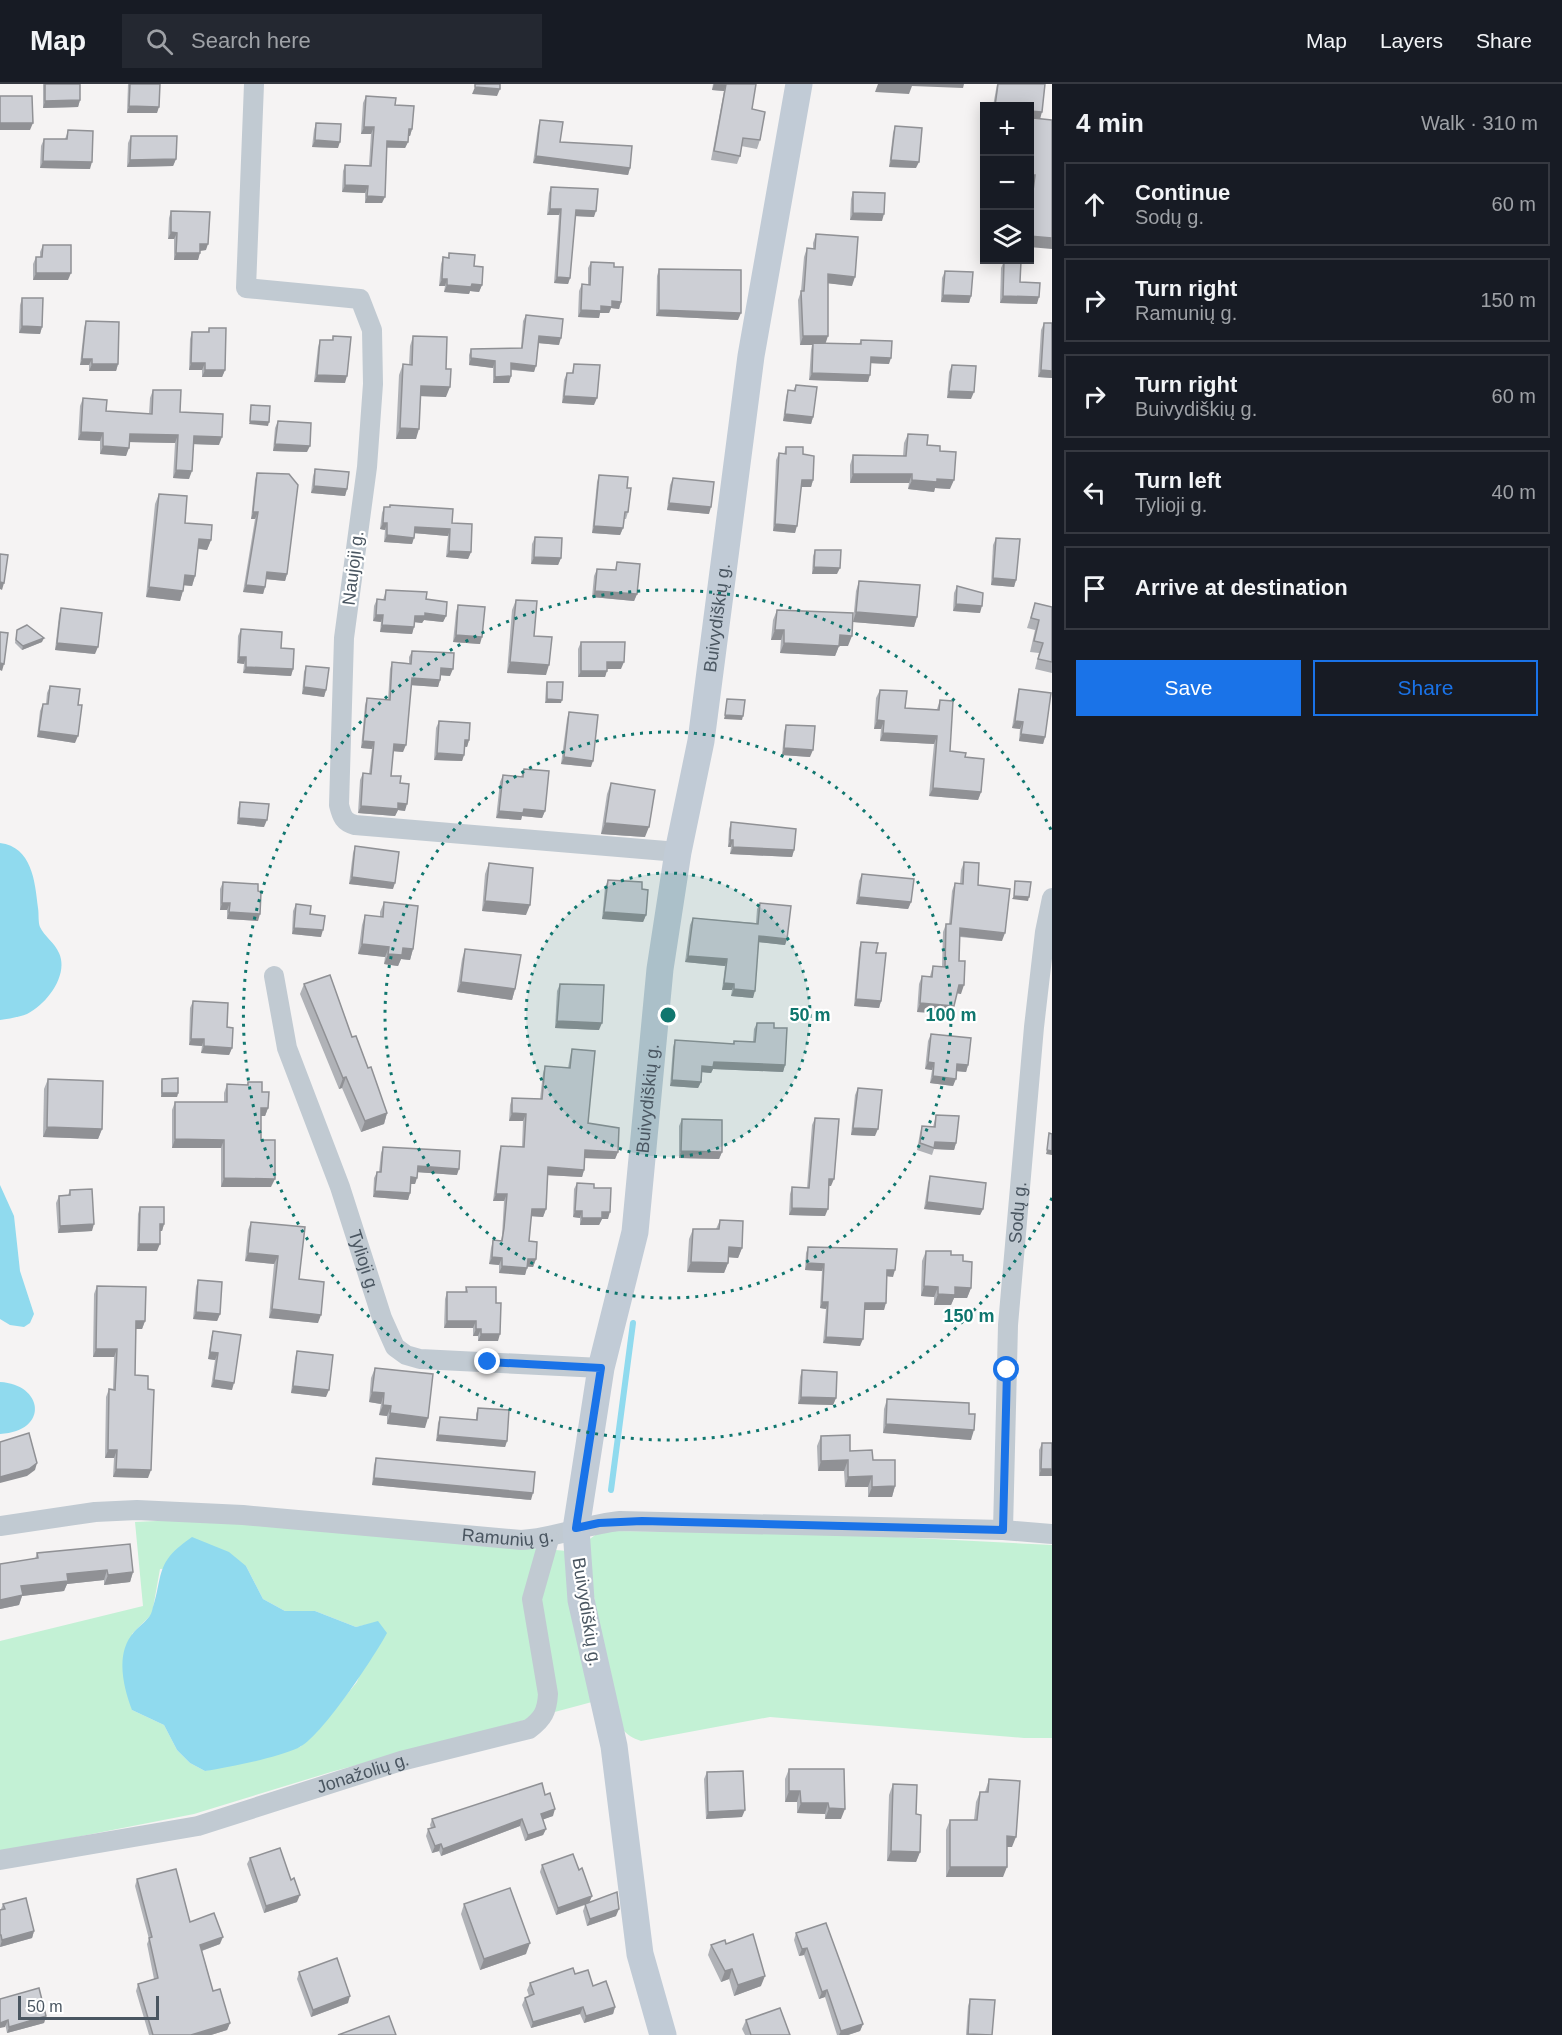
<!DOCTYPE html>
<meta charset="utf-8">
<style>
:root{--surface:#171b24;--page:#242831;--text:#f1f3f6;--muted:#9ea1a6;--line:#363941;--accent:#1a73e8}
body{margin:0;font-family:Helvetica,sans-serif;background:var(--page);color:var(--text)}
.controls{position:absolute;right:18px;top:18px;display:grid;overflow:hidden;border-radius:0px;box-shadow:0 3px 15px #0003}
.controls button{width:54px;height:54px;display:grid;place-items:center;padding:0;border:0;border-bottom:2px solid var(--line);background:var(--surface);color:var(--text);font:30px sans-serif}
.scale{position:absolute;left:18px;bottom:15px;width:141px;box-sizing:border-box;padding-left:6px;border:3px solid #4a5661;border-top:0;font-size:16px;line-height:21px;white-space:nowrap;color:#4a5661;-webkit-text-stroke:4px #fff;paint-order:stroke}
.stop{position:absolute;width:18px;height:18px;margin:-14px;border:4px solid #1a73e8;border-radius:50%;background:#fff}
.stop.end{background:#1a73e8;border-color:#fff;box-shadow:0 2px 6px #0008}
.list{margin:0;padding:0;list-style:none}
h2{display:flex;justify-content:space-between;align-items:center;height:78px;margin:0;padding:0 24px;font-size:26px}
h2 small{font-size:20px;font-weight:400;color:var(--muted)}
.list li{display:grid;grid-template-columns:39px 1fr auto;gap:18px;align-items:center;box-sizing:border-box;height:84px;margin:0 12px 12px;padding:0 12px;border:2px solid var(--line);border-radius:0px}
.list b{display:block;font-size:22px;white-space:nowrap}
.list p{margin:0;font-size:20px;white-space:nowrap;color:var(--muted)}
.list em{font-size:20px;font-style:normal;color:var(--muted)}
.actions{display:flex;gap:12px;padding:18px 24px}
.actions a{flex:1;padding:14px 0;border:2px solid var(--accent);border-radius:0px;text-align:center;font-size:21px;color:var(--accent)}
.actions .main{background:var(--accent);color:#fff}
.icon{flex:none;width:33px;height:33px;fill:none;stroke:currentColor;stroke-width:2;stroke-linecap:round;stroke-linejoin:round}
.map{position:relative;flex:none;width:1052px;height:1951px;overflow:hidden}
header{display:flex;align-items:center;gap:36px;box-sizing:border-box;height:84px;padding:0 30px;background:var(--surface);border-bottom:2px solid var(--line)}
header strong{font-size:28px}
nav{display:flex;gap:33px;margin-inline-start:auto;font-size:21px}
.search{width:420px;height:54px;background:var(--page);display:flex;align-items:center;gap:15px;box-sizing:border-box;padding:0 21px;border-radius:0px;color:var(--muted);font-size:22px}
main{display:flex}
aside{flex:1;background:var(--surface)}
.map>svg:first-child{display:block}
.green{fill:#c3f1d5;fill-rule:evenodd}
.water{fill:#90daee}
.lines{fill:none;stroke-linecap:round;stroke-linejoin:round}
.stream{stroke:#90daee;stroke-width:6}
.minor{stroke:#c1cad2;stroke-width:20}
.secondary{stroke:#c1cbd6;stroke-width:27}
.wall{fill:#b0b2b7}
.shaded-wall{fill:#909195}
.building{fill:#cdcfd5;stroke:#909195;stroke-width:1.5}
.route{stroke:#1a73e8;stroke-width:8}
.ring{fill:none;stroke:#0f766e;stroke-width:3;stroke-dasharray:3 6}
.labels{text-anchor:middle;stroke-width:4.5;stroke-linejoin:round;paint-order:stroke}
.street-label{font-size:18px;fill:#4a5661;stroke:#fff}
.centre{fill:#0f766e;stroke:#fff;stroke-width:3}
.ring-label{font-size:18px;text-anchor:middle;font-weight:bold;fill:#0f766e;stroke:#fff;stroke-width:4.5;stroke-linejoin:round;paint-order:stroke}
</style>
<header>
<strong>Map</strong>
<div class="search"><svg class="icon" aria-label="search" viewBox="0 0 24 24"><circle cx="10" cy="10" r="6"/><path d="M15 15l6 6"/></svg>Search here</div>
<nav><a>Map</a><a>Layers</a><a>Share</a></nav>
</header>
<main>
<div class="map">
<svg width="1052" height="1951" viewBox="0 0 1052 1951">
<rect width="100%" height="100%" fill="#f5f3f3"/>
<g class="green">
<path d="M178 1436 245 1439 567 1467 592 1618 331 1688 194 1730 0 1768V1557L143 1522 135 1438ZM246 1482 263 1515 285 1527H315L356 1543 378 1538 357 1598 317 1647 300 1663 205 1687 190 1679 177 1666 164 1641 132 1626V1550L152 1530 160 1485Z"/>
<path d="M609 1447 817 1449 1052 1461V1654H1024L770 1633 641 1657C624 1651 620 1644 614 1626L586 1467 587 1457 598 1449Z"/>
</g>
<g class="water">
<path d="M0 759C32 763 35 797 38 824 39 830 38 838 40 843 44 852 55 859 59 869 69 891 47 920 27 930 19 933 8 935 0 936Z"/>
<path d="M0 1101 14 1132 20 1187 34 1230 30 1239 24 1243 10 1241 0 1235Z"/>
<path d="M0 1298C43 1300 50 1347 0 1350Z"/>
<path d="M192 1453 229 1468 246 1482 263 1515 285 1527H315L356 1543 378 1537 387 1549C374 1573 321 1654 298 1664 276 1674 230 1683 205 1687L190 1679 177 1666 164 1641 132 1626C123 1602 115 1569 134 1548 140 1541 150 1535 152 1527 164 1490 154 1479 192 1453Z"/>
</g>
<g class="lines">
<path class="stream" d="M611 1406 633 1239"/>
<g class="minor">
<path d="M254 0 246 204 360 215 372 246 373 300 367 383 344 554 339 721C342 733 344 738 355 741L678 768"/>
<path id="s1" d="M274 892 287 964 340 1103 382 1234 395 1263 406 1271 420 1275 601 1284"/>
<path id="s2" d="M0 1442 95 1428 137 1426 243 1431 521 1456C556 1454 586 1440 620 1437L1003 1446 1052 1450"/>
<path id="s3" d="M1003 1446 1008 1241 1034 943 1045 848 1052 814"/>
<path id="s4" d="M0 1776 198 1742 401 1677 529 1645C543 1635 547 1627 548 1610L532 1515 549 1455"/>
</g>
<path class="secondary" id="s5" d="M663 1951 640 1870 614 1662 581 1516 576 1445 601 1284 635 1148 660 885 678 768 701 657 751 272 799 0"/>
</g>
<g class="wall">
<path d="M43 0H80V16L78 23 43 24Z"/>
<path d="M128 0H160L157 29H127Z"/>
<path d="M713 0H756L752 25 760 56 757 65 741 62 740 72 737 80 711 76 724 7 712 6Z"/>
<path d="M997 0H1045L1040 35 1029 163V117L1031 102H1029V43L1032 35 1029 22H993Z"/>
<path d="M366 12 395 21 412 45 410 52H408V58L405 64H387L382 119H365V109L342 108 343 87 345 81H369L371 50H361L363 19Z"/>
<path d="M540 36 560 58 630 84 628 91 533 79 538 43Z"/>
<path d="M316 39 338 64 312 63 314 46Z"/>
<path d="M895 42 916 84 889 83 893 49Z"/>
<path d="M68 47 90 85 40 84 41 62 44 55H65Z"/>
<path d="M131 52 176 75 173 82 127 83 128 59Z"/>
<path d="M551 103 594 133 575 132 570 194 568 200 554 199 559 131H547L549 109Z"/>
<path d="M853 108 882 137 850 136 851 115Z"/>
<path d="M171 127 206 166 200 167 198 176H174V155H168L169 134Z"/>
<path d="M816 150 852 202 828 199 825 259 859 260 861 256 889 280 870 279 868 298 809 296 811 266 812 261H800L798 216 801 207 804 173 807 164H813V159Z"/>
<path d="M43 161 68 196H33V180L36 173H40V168Z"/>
<path d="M449 169 474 182 482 201 479 208 470 207 469 210 444 208 445 202H439L441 180 443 173 448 174Z"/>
<path d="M1004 177 1020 198 1037 220 1000 219 1001 184Z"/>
<path d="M591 178 614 183 621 218 619 225 611 224 609 229H600L599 234 578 233 579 207 582 200 588 201V184Z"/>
<path d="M659 185 738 236 656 232 657 192Z"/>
<path d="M945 187 971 212 969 219 941 218 942 194Z"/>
<path d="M22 214 42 243 40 250 19 249 20 221Z"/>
<path d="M526 231 559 261 539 259 534 288 511 286V292L509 299H493V284L469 281V271L471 265 521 264 523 237Z"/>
<path d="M86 237 118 280 116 287H89V281H80L84 244Z"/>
<path d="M1044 239H1052V294L1038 293 1041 246Z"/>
<path d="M209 244 225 286 222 293H202V286H189L190 255 192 248H208Z"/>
<path d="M333 252 345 299 314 298 318 263 320 256H332Z"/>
<path d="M413 252 446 285V313L421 312 416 355H396L399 291 403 280 409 281 410 262Z"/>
<path d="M574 280 594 321 562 319 564 296 567 289H572Z"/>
<path d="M952 281 971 315 947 314 949 288Z"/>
<path d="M796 301 813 333 811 340 783 337 786 313 788 306 793 307Z"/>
<path d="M153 306 219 361 193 360 189 395 173 394 175 359 129 358 126 372 100 370V357L78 356 80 322 83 314 106 327 149 330 150 314Z"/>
<path d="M278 337 307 368 273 367 275 344Z"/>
<path d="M908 350 927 361 940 367 950 405 935 404 934 408 908 405 909 399H850V381L853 371 903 372 904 359Z"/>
<path d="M786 363 803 370 813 396 811 403H801L795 449 773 447 776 376 779 369 784 370Z"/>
<path d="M315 385 347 405 345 412 311 409 313 392Z"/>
<path d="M257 389 287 490 285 497 266 495 265 503 263 510 243 508 255 435H251L255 396Z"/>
<path d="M599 391 627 404 628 428 626 435H624L623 444 620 451 592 449 597 398Z"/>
<path d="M673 394 709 430 667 426 670 401Z"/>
<path d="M159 410 185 439 211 456 207 466 198 465 195 492 192 502 184 501 180 517 146 513 155 420Z"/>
<path d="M390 421 452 439 471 468 468 475 446 473 448 452 414 449 412 460 384 458 385 446 380 445 382 429 384 423H389Z"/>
<path d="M535 453 561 474 558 481 531 480 532 460Z"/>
<path d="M996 454 1016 496 1014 503 991 501 993 461Z"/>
<path d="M815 466 837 490H812L813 472Z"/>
<path d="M617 478 637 510 634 517 592 513 594 492 597 485 615 486Z"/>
<path d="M859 497 917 533 914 543 853 538 856 507Z"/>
<path d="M957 502 980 529 953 527 954 509Z"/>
<path d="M386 506 426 515 446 532 443 538 424 536 422 539 415 538 412 550 380 548 381 538 373 537 374 522 377 515 383 516Z"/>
<path d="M516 516 534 552 546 591 507 589 512 526Z"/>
<path d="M1035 519 1052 523V589L1035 585 1039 569 1030 568 1035 546 1027 544Z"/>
<path d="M458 521 480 560 453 558 456 528Z"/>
<path d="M61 524 95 570 55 566 59 531Z"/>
<path d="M777 526 848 562H839L835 572 780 569 781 556H771L773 536Z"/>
<path d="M241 545 281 564 293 585 291 592 243 589 244 580 237 579 238 552Z"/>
<path d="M17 546 42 558 22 566 15 559Z"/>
<path d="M581 558 621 585H607L605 593H578V565Z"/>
<path d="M412 567 450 592 440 591V596L438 603 411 601 403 668 393 667 391 692 400 699 405 727 398 726 395 732 358 729 360 696 363 689 369 690 372 665 361 664 365 621 367 614 388 616 390 585 392 578 409 579V573Z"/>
<path d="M306 582 326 606 324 613 302 610 304 588Z"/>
<path d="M547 598 561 619H545L546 601Z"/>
<path d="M50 602 75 659 37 653 40 627 43 620H46L47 609Z"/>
<path d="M1019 605 1045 653 1043 660 1019 657 1020 645 1012 644 1017 612Z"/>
<path d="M880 606 905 624 937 625 940 616 950 667 965 673 981 708 978 716 929 712 934 660 880 657 881 645H874L876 614Z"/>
<path d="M569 628 591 683 561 680 567 635Z"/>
<path d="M439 637 469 656 467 663H465L464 671 462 677 434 676 436 644Z"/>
<path d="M786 641 810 673 782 671 784 648Z"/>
<path d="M524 685 545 727 542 734 522 732 521 736 496 734 500 698 503 691 521 693Z"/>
<path d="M611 699 645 753 601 750 607 710Z"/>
<path d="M240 718 264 743 237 740 238 725Z"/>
<path d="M731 738 794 766 792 773 730 770 731 763H728L729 745Z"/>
<path d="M355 762 393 805 349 800 353 769Z"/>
<path d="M964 778 978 801 1002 857 960 853 959 877 961 910 957 909 951 930 917 928 919 900 922 892H930L933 882 942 883 943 848 946 840H949L952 807 955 799 960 800 961 786Z"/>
<path d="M489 779 526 831 482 827 485 790Z"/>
<path d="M862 790 911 818 908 825 856 820 859 797Z"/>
<path d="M608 796 642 805 646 831 643 838 602 835 605 803Z"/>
<path d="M223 798 258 837 227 835V826H220V805Z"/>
<path d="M384 818 413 865 410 876 401 875 398 882 384 880 385 873 358 870 362 841 365 831 380 833V828Z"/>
<path d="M760 819 787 855 785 861 759 858 753 914 731 912 732 906H722L725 882 685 878 690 841 693 834 756 839 757 825Z"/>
<path d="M296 820 310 830 321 853 292 850 293 827Z"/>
<path d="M861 858 876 869 881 917 879 924 854 922 859 865Z"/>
<path d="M465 865 515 905 512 916 457 908 462 875Z"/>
<path d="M304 900 368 984 387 1029 384 1040 361 1048 342 1004 339 1005 300 910Z"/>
<path d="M560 900 599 946 555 944 557 907Z"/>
<path d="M193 917 227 943 232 964 229 971 201 969 202 962 189 961 190 924Z"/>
<path d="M757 939 774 944 785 981 783 988 713 985 711 989 702 988 701 998 698 1004 670 1002 673 963 675 956 733 960 734 957 753 958 754 945Z"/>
<path d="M931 950 968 981 966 988 957 987 953 1002 930 999 932 986 925 985 928 957Z"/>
<path d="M572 965 588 1039 618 1068 615 1075 585 1074 584 1086 582 1093 547 1091 546 1125 543 1133 531 1132 529 1157 536 1175 533 1183H527L525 1191 499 1189V1181L489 1180 491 1164 493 1156H501L502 1151 504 1117H493L499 1069 501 1062 522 1063 523 1037H509L510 1021 512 1014 540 1015 543 989 545 982 568 984 570 973Z"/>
<path d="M48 995 102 1045 98 1055 43 1053 44 1005Z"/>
<path d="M162 995 178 1009 177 1013H161V998Z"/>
<path d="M248 998 262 1008 268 1024 265 1032H261V1056L271 1103H221V1064H172V1026L175 1018H224V1009L227 1000 247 1001Z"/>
<path d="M858 1004 875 1052 851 1051 855 1011Z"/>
<path d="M936 1031 956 1059 954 1066 934 1065 932 1071 917 1066 920 1049 922 1042 933 1043Z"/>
<path d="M815 1034 831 1102H829L825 1132 789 1131 790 1110 792 1103 807 1104 812 1041Z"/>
<path d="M682 1035 722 1068 719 1075 679 1074V1042Z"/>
<path d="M383 1063 457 1091 417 1088 415 1100H411L410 1109 408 1116 373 1113 374 1094 377 1088H379L381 1069Z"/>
<path d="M930 1092 983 1125 980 1131 924 1125 928 1099Z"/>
<path d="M577 1099 608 1135H602L599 1141H580V1134L573 1133 574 1105Z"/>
<path d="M70 1106 92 1147 58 1149 56 1119 59 1112 68 1111Z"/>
<path d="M140 1123 164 1140 162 1147H160L157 1167H137L138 1130Z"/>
<path d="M720 1136 742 1164 738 1174 729 1173 728 1179 724 1189 687 1188 689 1155 693 1145H716Z"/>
<path d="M251 1138 299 1195 318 1239 269 1234 274 1180 245 1177 248 1146Z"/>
<path d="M808 1163 893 1193 887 1192 884 1226H865L860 1262 823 1259 826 1225 820 1224 822 1187 805 1186 806 1169Z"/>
<path d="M926 1167 963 1177 971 1204 967 1214H954L951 1221H934V1213L921 1212 922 1177Z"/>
<path d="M198 1196 220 1230 217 1237 193 1235 196 1203Z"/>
<path d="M97 1202 145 1237 142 1245H136L135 1291 148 1394 113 1393 114 1374H105L106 1313 109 1305H113L114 1273H93L94 1210Z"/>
<path d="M466 1203 496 1219 498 1257H478V1252H473V1244H444L445 1215 447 1208H465Z"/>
<path d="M213 1247 232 1306 211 1303 215 1276 208 1275 211 1254Z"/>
<path d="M297 1267 326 1313 291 1309 295 1274Z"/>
<path d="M375 1284 425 1344 387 1340V1332L379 1331 381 1320 369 1318 371 1294Z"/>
<path d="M802 1286 836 1314 833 1321 798 1320 800 1293Z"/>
<path d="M887 1315 969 1330 971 1356 883 1349 884 1325Z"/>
<path d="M478 1324 507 1357 505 1363 436 1357 438 1339 440 1333 476 1336V1330Z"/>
<path d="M821 1352 850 1367 873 1376 895 1402 892 1413H868V1403H845L844 1387H818L817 1362Z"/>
<path d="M1042 1359H1052L1039 1392V1366Z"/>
<path d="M376 1374 531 1416 372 1401 374 1381Z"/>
<path d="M37 1469 133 1488 130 1498 104 1501V1496L67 1500 64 1507 22 1512 19 1521 0 1525V1480L35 1475Z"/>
<path d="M789 1685H844L841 1735H825V1730L797 1729V1718H785V1695Z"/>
<path d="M707 1688 742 1733 706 1735 704 1695Z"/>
<path d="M989 1695 1012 1763H1007L1003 1793H946V1746L950 1736H974L976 1718 980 1708H985Z"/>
<path d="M893 1700 916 1730 920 1768 916 1778 887 1777 889 1711Z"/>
<path d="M553 1732 543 1735 546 1745 543 1751 525 1757 520 1742 441 1772 439 1767 432 1769 426 1752 428 1745 431 1744 430 1741 432 1735Z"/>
<path d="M250 1774 291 1796 297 1818 264 1829 247 1780Z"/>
<path d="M542 1781 579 1786 592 1812 589 1818 616 1832 587 1842 583 1827 585 1821 556 1831 540 1788Z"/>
<path d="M137 1795 190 1838 220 1860 202 1867 213 1907 230 1939 227 1946 211 1951H149L136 1907 138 1900 154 1895 147 1860 149 1855 135 1802Z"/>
<path d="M3 1820 34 1847 32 1854 0 1863V1826L1 1825Z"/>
<path d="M464 1820 526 1870 480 1886 461 1830Z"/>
<path d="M796 1849 863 1940 860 1947 848 1951H837L825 1913 819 1915 804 1871 799 1872 794 1856Z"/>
<path d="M726 1860 761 1902 734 1912 729 1895 721 1898 708 1871 711 1861Z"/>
<path d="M299 1888 348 1919 311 1933 297 1895Z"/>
<path d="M575 1890 593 1902 615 1923 613 1930 584 1939 580 1930 531 1944 522 1921 525 1914 529 1912 527 1906 530 1899Z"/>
<path d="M0 1915 46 1932 44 1939 7 1949Z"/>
<path d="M970 1915 992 1951H966L968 1922Z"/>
<path d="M746 1936 790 1951H745L742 1945Z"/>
</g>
<g class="shaded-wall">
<path d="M714 0H726L724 7 712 6Z"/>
<path d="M878 0H964L963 4 912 2 909 10 875 8Z"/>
<path d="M475 3 500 5 497 12 472 10Z"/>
<path d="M80 16 78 23 43 24 45 17Z"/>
<path d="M129 22 159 23 157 29H127Z"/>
<path d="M1029 27 1042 28 1040 35 1029 34Z"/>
<path d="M0 39H33L30 46H0Z"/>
<path d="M364 43H374L371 50H361Z"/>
<path d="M409 45H412L410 52H406Z"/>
<path d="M315 56 340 58 338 64 312 63Z"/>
<path d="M387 57 408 58 405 64 384 63Z"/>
<path d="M536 72 630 84 628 91 533 79Z"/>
<path d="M176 75 173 82 127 83 130 76Z"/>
<path d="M891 76 919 78 916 84 889 83Z"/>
<path d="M43 77 92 78 90 85 40 84Z"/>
<path d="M1029 91H1035L1031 102H1029Z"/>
<path d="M345 101 368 102 365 109 342 108Z"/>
<path d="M367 112 385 113 382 119H365Z"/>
<path d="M550 125H561L559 131H547Z"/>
<path d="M576 126 596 127 594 133 574 132Z"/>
<path d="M853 129 884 130 882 137 850 136Z"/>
<path d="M171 148 177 149 174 155H168Z"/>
<path d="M1029 152 1052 154V165L1029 163Z"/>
<path d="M200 160H208L206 166 198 167Z"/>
<path d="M176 169H200L198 176H174Z"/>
<path d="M36 189H71L68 196H33Z"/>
<path d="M828 190 855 193 852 202 825 199Z"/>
<path d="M557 193 570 194 568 200 554 199Z"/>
<path d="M442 195H447L445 202H439Z"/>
<path d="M472 200 482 201 479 208 470 207 469 210 444 208 447 201Z"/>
<path d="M943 211 971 212 969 219 941 218Z"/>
<path d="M1003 212 1039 213 1037 220 1000 219Z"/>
<path d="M612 217 621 218 619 225 611 224 609 229H600L599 234 578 233 581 226 601 222Z"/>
<path d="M659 226 741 229 738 236 656 232Z"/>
<path d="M22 242 42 243 40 250 19 249Z"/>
<path d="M539 252 561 254 559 261 537 259Z"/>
<path d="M803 252H828L825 261H800Z"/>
<path d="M871 273 891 274 889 280 868 279Z"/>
<path d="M471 274 495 277 493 284 469 281Z"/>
<path d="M82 275H92L89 281H80Z"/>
<path d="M191 279H205L202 286H189Z"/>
<path d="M511 279 536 282 534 288 508 285Z"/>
<path d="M92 280H118L116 287H89Z"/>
<path d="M205 286H225L222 293H202Z"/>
<path d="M1041 286 1052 287V294L1038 293Z"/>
<path d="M812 289 870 291 868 298 809 296Z"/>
<path d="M317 291 347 292 345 299 314 298Z"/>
<path d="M511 292 509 299H493L495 293Z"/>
<path d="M421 302 450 303 446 313 417 312Z"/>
<path d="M949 307 974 308 971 315 947 314Z"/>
<path d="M564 312 597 314 594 321 562 319Z"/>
<path d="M785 330 813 333 811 340 783 337Z"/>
<path d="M250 337 269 338 268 342 249 340Z"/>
<path d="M400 344 419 345 416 355H396Z"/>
<path d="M81 348 103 349 100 357 78 356Z"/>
<path d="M130 350 178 351 175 359 127 358Z"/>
<path d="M194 352 222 353 219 361 191 360Z"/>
<path d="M275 360 310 362 307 368 273 367Z"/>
<path d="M103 362 129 364 126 372 100 370Z"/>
<path d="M176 386 192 387 189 395 173 394Z"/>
<path d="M853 390H912L909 399H850Z"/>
<path d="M937 395 954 396 950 405 935 404 934 408 908 405 912 396Z"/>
<path d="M802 396H813L811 403H799Z"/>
<path d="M314 402 347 405 345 412 311 409Z"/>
<path d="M669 419 711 423 709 430 667 426Z"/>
<path d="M253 428H258L255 435H251Z"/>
<path d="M383 439H387L385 446 380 445Z"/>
<path d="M775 440 797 442 795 449 773 447Z"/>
<path d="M594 442 623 444 620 451 592 449Z"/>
<path d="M415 443 450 445 448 452 413 449Z"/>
<path d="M387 451 414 454 412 460 384 458Z"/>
<path d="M199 455 211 456 207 466 196 464Z"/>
<path d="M449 467 471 468 468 475 446 473Z"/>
<path d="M534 473 561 474 558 481 531 480Z"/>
<path d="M814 483 840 484 837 490H812Z"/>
<path d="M267 488 287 490 285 497 265 495Z"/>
<path d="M185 491 195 492 192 502 181 501Z"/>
<path d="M993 494 1016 496 1014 503 991 501Z"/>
<path d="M0 498 4 499 2 506 0 505Z"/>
<path d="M246 501 265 503 263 510 243 508Z"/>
<path d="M149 503 183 507 180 517 146 513Z"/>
<path d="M595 507 637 510 634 517 592 513Z"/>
<path d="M956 520 982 522 980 529 953 527Z"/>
<path d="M856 528 917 533 914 543 853 538Z"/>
<path d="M425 529 446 532 443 538 424 536 422 539 413 538 415 532Z"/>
<path d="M376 531H383L381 538 373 537Z"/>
<path d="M382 541 414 543 412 550 380 548Z"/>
<path d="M775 546H784L781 556H771Z"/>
<path d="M456 551 482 553 480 560 453 558Z"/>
<path d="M840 551 852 552 848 562H836Z"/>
<path d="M44 554 42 558 22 566 23 562Z"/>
<path d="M57 559 98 563 95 570 55 566Z"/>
<path d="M784 559 839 562 835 572 780 569Z"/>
<path d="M239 573H246L244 580 237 579Z"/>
<path d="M510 578 549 581 546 591 507 589Z"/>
<path d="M607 578H624L621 585H605Z"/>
<path d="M0 579 4 580 2 587 0 586Z"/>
<path d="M246 583 293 585 291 592 243 589Z"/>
<path d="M441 584 453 585 450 592 438 591Z"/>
<path d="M581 587H607L605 593H578Z"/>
<path d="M412 594 440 596 438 603 409 601Z"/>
<path d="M304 603 326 606 324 613 302 610Z"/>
<path d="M547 615 562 616 561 619H545Z"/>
<path d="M725 631 743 632 742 636 724 635Z"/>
<path d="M877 636 884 637 881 645H874Z"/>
<path d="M1015 637 1023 638 1020 645 1012 644Z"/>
<path d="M39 647 78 652 75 659 37 653Z"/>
<path d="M883 649 937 652 934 660 880 657Z"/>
<path d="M1021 650 1045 653 1043 660 1019 657Z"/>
<path d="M465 656H469L467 663 463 662Z"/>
<path d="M363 657 374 658 372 665 361 664Z"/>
<path d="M394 660 406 661 403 668 391 667Z"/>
<path d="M784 664 813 666 810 673 782 671Z"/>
<path d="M437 669 464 671 462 677 434 676Z"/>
<path d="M564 673 593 677 591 683 561 680Z"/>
<path d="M933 704 981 708 978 716 929 712Z"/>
<path d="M398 719 407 720 405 727 398 726 395 732 358 729 361 722Z"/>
<path d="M524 725 545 727 542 734 522 732 521 736 496 734 499 727Z"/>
<path d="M239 734 267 736 264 743 237 740Z"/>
<path d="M605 739 649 743 645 753 601 750Z"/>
<path d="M730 756H733L731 763H728Z"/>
<path d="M733 763 794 766 792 773 730 770Z"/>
<path d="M352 793 395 799 393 805 349 800Z"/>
<path d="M1014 812 1029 813 1028 817 1012 815Z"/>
<path d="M859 813 911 818 908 825 856 820Z"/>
<path d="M485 817 530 821 526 831 482 827Z"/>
<path d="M222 819H230L227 826H220Z"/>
<path d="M229 828 260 830 258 837 227 835Z"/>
<path d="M604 828 646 831 643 838 602 835Z"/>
<path d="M294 844 323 846 321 853 292 850Z"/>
<path d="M960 844 1005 849 1002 857 958 852Z"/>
<path d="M759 852 787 855 785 861 757 858Z"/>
<path d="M362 860 389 863 385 873 358 870Z"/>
<path d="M403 864 413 865 410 876 401 875 398 882 384 880 388 870Z"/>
<path d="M688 872 727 875 725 882 685 878Z"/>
<path d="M461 898 515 905 512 916 457 908Z"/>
<path d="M724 899 734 900 732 906H722Z"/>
<path d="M959 901H964L961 910 956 909Z"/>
<path d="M734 905 755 907 753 914 731 912Z"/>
<path d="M856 915 881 917 879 924 854 922Z"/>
<path d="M920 919 954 922 951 930 917 928Z"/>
<path d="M557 937 602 939 599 946 555 944Z"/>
<path d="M191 955H204L202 962 189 961Z"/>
<path d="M204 962 232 964 229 971 201 969Z"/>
<path d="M714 978 785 981 783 988 713 985 711 989 700 988 702 982Z"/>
<path d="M928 978 934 979 932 986 925 985Z"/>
<path d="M957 980 968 981 966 988 955 987Z"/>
<path d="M933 992 956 995 953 1002 930 999Z"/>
<path d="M346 993 342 1004 339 1005 343 994Z"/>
<path d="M672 996 701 998 698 1004 670 1002Z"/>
<path d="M162 1009H178L177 1013H161Z"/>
<path d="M261 1024H268L265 1032H258Z"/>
<path d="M387 1029 384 1040 361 1048 365 1037Z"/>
<path d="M512 1029 526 1030 523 1037H509Z"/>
<path d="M47 1043 102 1045 98 1055 43 1053Z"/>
<path d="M853 1044 878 1045 875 1052 851 1051Z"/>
<path d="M175 1055 224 1056 221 1064H172Z"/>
<path d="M935 1058 956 1059 954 1066 934 1065Z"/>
<path d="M585 1066 618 1068 615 1075 583 1074Z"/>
<path d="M1047 1066 1052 1067V1071L1046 1070Z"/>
<path d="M681 1067 722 1068 719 1075 679 1074Z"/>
<path d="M418 1082 459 1085 457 1091 415 1088Z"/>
<path d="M548 1083 584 1086 582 1093 545 1091Z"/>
<path d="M411 1093 417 1094 415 1100H409Z"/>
<path d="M224 1094 275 1095 271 1103H221Z"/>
<path d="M829 1095H834L831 1102H827Z"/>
<path d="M375 1107 410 1109 408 1116 373 1113Z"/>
<path d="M496 1110H507L504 1117H493Z"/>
<path d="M927 1118 983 1125 980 1131 924 1125Z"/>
<path d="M792 1124 828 1125 825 1132 789 1131Z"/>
<path d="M532 1125H546L543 1133 529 1132Z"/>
<path d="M575 1127H582L580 1134 573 1133Z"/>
<path d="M602 1128H610L608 1135H602L599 1141H580L582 1134Z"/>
<path d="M94 1140 92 1147 58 1149 60 1142Z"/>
<path d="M160 1140H164L162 1147H158Z"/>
<path d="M139 1160H160L157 1167H137Z"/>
<path d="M729 1163 742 1164 738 1174 725 1173Z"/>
<path d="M248 1169 278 1172 274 1180 245 1177Z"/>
<path d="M492 1173 502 1174 499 1181 489 1180Z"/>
<path d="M528 1175H536L533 1183 525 1182Z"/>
<path d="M691 1178 728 1179 724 1189 687 1188Z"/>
<path d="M807 1179 824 1180 822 1187 805 1186Z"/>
<path d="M502 1182 527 1184 525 1191 499 1189Z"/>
<path d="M887 1186H895L893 1193 885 1192Z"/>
<path d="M924 1202 938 1203 934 1213 921 1212Z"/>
<path d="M955 1203 971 1204 967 1214H954L951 1221H934L938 1210Z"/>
<path d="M822 1218H828L826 1225 820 1224Z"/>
<path d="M865 1219H886L884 1226H863Z"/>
<path d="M272 1225 321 1231 318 1239 269 1234Z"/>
<path d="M196 1228 220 1230 217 1237 193 1235Z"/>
<path d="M136 1237H145L142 1245H134Z"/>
<path d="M447 1237H476L473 1244H444Z"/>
<path d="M476 1245H481L478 1252H473Z"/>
<path d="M481 1250H500L498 1257H478Z"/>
<path d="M826 1253 863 1255 860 1262 823 1259Z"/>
<path d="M96 1265H117L114 1273H93Z"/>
<path d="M210 1268 218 1269 215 1276 208 1275Z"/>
<path d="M214 1296 234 1299 232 1306 211 1303Z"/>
<path d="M293 1302 329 1306 326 1313 291 1309Z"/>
<path d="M372 1308 384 1309 381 1320 369 1318Z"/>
<path d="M801 1313 836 1314 833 1321 798 1320Z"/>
<path d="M383 1321 391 1322 387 1332 379 1331Z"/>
<path d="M390 1329 428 1334 425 1344 387 1340Z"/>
<path d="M886 1340 974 1346 971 1356 883 1349Z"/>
<path d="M438 1351 507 1357 505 1363 436 1357Z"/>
<path d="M108 1366H117L114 1374H105Z"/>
<path d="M848 1376 844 1387H818L821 1377Z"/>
<path d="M37 1379 35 1386 27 1392 0 1399V1393Z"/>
<path d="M116 1385 151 1386 148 1394 113 1393Z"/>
<path d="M1041 1385H1052V1392H1039Z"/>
<path d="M872 1392 868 1403H845L848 1393Z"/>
<path d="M374 1394 533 1409 531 1416 372 1401Z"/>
<path d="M895 1402 892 1413H868L872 1403Z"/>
<path d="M107 1486 104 1496 67 1500 64 1507 22 1512 19 1521 0 1525V1516L21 1502 67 1490Z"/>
<path d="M133 1488 130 1498 104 1501 108 1491Z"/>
<path d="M789 1707H800L797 1718H785Z"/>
<path d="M801 1719H828L825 1730 797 1729Z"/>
<path d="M829 1724 845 1725 841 1735H825Z"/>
<path d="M555 1725 553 1732 539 1737 541 1730Z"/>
<path d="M745 1726 742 1733 706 1735 708 1728Z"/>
<path d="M522 1735 520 1742 441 1772 443 1765Z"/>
<path d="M546 1745 543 1751 525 1757 528 1751Z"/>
<path d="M1007 1752 1016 1753 1012 1763H1003Z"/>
<path d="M441 1760 439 1767 432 1769 435 1762Z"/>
<path d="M891 1767 920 1768 916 1778 887 1777Z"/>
<path d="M950 1783H1007L1003 1793H946Z"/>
<path d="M300 1811 297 1818 264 1829 266 1822Z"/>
<path d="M592 1812 589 1819 556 1831 558 1824Z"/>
<path d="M619 1825 616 1832 587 1842 590 1835Z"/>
<path d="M34 1847 32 1854 0 1863 2 1856Z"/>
<path d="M223 1853 220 1860 198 1868 200 1861Z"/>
<path d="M530 1859 526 1870 480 1886 484 1875Z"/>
<path d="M807 1864 804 1871 799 1872 802 1865Z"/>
<path d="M732 1885 729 1895 721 1898 725 1887Z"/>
<path d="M765 1892 761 1902 734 1912 738 1901Z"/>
<path d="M827 1906 825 1913 819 1915 822 1908Z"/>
<path d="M350 1912 348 1919 311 1933 313 1926Z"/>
<path d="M583 1923 580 1930 531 1944 533 1938Z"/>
<path d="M615 1923 613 1930 584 1939 586 1932Z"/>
<path d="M46 1932 44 1939 7 1949 9 1943Z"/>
<path d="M8 1936 5 1943 0 1944V1939Z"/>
<path d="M230 1939 227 1946 211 1951H191Z"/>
<path d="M863 1940 860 1947 848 1951H839L841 1947Z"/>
</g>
<g class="building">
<path d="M45 0H80V16L45 17Z"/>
<path d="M130 0H160L159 23 129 22Z"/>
<path d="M475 0H500V5L475 3Z"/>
<path d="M726 0H756L752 25 765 28 760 56 743 54 740 72 714 67Z"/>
<path d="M998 0H1045L1042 28 1029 27V22H995Z"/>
<path d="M0 12H32L33 39H0Z"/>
<path d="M366 12 396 14 395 21 414 22 412 45H409L408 58 387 57 385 113 367 112 368 102 345 101V81L371 82 374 43H364Z"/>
<path d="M1033 34 1052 36V154L1029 152V139L1035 91H1029V59Z"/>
<path d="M540 36 563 38 560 58 632 62 630 84 536 72Z"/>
<path d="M316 39 341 40 340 58 315 56Z"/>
<path d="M895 42 922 44 919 78 891 76Z"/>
<path d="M68 46 93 47 92 78 43 77 44 55H67Z"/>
<path d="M131 52H177L176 75 130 76Z"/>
<path d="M551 103 598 105 596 127 576 126 570 194 557 193 561 125H550Z"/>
<path d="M853 108 885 109 884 130 853 129Z"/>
<path d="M171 127 210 128 208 160H200V169H176L177 149 171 148Z"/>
<path d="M816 150 858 153 855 193 828 190V252H803L801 207H804L807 164 815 165Z"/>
<path d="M43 161H71V189H36V173H42Z"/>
<path d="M449 169 475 171 474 182 483 183 482 201 472 200 471 203 447 201V195H442L443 173 449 174Z"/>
<path d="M1004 177H1021L1020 198 1040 199 1039 213 1003 212Z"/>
<path d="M591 178 614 179V183H623L621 218 612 217V223L601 222V227L581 226 582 200 590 201Z"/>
<path d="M659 185 741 186V229L659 226Z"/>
<path d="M945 187 973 188 971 212 943 211Z"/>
<path d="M22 214H43L42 243 22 242Z"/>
<path d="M526 231 563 235 561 254 539 252 536 282 511 279V292L495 293V277L471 274V265L522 264Z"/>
<path d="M86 237 119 238 118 280H92V275H82Z"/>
<path d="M1044 239H1052V287L1041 286Z"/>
<path d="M209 244H226L225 286H205V279H191L192 248H209Z"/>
<path d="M333 252 351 253 347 292 317 291 320 256H333Z"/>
<path d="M413 252 447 253 446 285H451L450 303 421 302 419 345 400 344 403 280 412 281Z"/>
<path d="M861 256 892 257 891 274 871 273 870 291 812 289 813 259 861 260Z"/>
<path d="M574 280 600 281 597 314 564 312 567 289H573Z"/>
<path d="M952 281 976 282 974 308 949 307Z"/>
<path d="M796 301 817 303 813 333 785 330 788 306 795 307Z"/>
<path d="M153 306H181L180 328 223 330 222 353 194 352 192 387 176 386 178 351 130 350 129 364 103 362V349L81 348 83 314 107 316 106 327 152 330Z"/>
<path d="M251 321 270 322 269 338 250 337Z"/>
<path d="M278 337 311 339 310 362 275 360Z"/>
<path d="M908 350 928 351 927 361 940 362V367L956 368 954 396 937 395V398L912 396V390H853V371L906 372Z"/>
<path d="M786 363H803V370L814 372 813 396H802L797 442 775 440 779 369 786 370Z"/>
<path d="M315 385 349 388 347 405 314 402Z"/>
<path d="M257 389 289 390 298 401 287 490 267 488 265 503 246 501 258 428H253Z"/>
<path d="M599 391 628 393 627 404H631L628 428H625L623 444 594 442Z"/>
<path d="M673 394 714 398 711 423 669 419Z"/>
<path d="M159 410 187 412 185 439 212 441 211 456 199 455 195 492 185 491 183 507 149 503Z"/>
<path d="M390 421 453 425 452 439 472 440 471 468 449 467 450 445 415 443 414 454 387 451V439H383L384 423H390Z"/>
<path d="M535 453 562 454 561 474 534 473Z"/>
<path d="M996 454 1020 455 1016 496 993 494Z"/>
<path d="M815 466H841L840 484 814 483Z"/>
<path d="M0 470 8 471 4 499 0 498Z"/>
<path d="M617 478 640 480 637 510 595 507 597 485 616 486Z"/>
<path d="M859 497 920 501 917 533 856 528Z"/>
<path d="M957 502 983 509 982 522 956 520Z"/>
<path d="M386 506 427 508 426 515 447 518 446 532 425 529V532H415L414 543 382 541 383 531H376L377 515 385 516Z"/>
<path d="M516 516 537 517 534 552 552 553 549 581 510 578Z"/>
<path d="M1035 519 1052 523V578L1038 575 1043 559 1034 557 1039 536 1031 534Z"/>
<path d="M458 521 485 523 482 553 456 551Z"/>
<path d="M61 524 102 529 98 563 57 559Z"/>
<path d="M777 526 853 529 852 552 840 551 839 562 784 559V546H775Z"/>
<path d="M27 541 44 554 23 562 16 556 17 546Z"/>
<path d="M241 545 282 548 281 564 294 565 293 585 246 583V573H239Z"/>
<path d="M0 548 8 549 4 580 0 579Z"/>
<path d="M581 558H625L624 578H607V587H581Z"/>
<path d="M412 567 454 569 453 585 441 584 440 596 412 594 406 661 394 660 391 692H401L400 699 409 700 407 720 398 719V725L361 722 363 689 371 690 374 658 363 657 367 614 390 616 392 578 411 580Z"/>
<path d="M306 582 329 584 326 606 304 603Z"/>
<path d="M547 598H563L562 616 547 615Z"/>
<path d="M50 602 80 605 78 621H82L78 652 39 647 43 620H48Z"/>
<path d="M1019 605 1051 609 1045 653 1021 650 1023 638 1015 637Z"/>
<path d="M880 606 907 607 905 624 939 626 940 616 953 617 950 667 966 669 965 673 984 675 981 708 933 704 937 652 883 649 884 637 877 636Z"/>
<path d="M727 615 745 616 743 632 725 631Z"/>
<path d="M569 628 598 631 593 677 564 673Z"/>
<path d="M439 637 470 639 469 656H465L464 671 437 669Z"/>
<path d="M786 641 815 642 813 666 784 664Z"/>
<path d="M524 685 549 687 545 727 524 725 523 729 499 727 503 691 523 693Z"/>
<path d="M611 699 655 706 649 743 605 739Z"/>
<path d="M240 718 269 720 267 736 239 734Z"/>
<path d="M731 738 796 745 794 766 733 763V756H730Z"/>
<path d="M355 762 399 768 395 799 352 793Z"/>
<path d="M964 778 979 779 978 801 1010 805 1005 849 960 844 959 877H965L964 901H959L954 922 920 919 922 892 932 893 933 882 945 883 946 840H951L955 799 963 800Z"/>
<path d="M489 779 533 784 530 821 485 817Z"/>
<path d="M862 790 914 795 911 818 859 813Z"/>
<path d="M608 796 642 798V805L648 806 646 831 604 828Z"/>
<path d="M1015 797 1031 798 1029 813 1014 812Z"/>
<path d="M223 798 258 800V807L261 808 260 830 229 828 230 819H222Z"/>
<path d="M384 818 418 822 413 865 403 864 402 871 388 870 389 863 362 860 365 831 383 833Z"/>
<path d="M760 819 791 822 787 855 759 852 755 907 734 905V900L724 899 727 875 688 872 693 834 758 840Z"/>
<path d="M296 820 311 822 310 830 325 832 323 846 294 844Z"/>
<path d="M861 858 878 859 876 869H886L881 917 856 915Z"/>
<path d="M465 865 521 871 515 905 461 898Z"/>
<path d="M330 891 352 953 356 952 368 984 371 983 387 1029 365 1037 346 993 343 994 304 900Z"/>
<path d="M560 900 604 901 602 939 557 937Z"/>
<path d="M193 917 228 919 227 943 233 944 232 964 204 962V955H191Z"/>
<path d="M757 939H774V944H787L785 981 714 978 713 983 702 982 701 998 672 996 675 956 734 960V957L755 958Z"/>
<path d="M931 950 971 954 968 981 957 980 956 995 933 992 934 979 928 978Z"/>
<path d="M572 965 595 967 588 1039 619 1044 618 1068 585 1066 584 1086 548 1083 546 1125H532L529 1157 537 1158 536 1175H528L527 1184 502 1182V1174L492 1173 493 1156 502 1157 504 1144 507 1110H496L501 1062 524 1063 526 1030 512 1029V1014L542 1015 545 982 570 984Z"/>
<path d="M178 994V1009H162V995Z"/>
<path d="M48 995 103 997 102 1045 47 1043Z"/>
<path d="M248 998H262V1008H269L268 1024H261V1056H275V1095L224 1094V1056L175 1055V1018H227V1000L248 1001Z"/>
<path d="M858 1004 882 1006 878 1045 853 1044Z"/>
<path d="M936 1031 959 1032 956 1059 935 1058 934 1064 920 1059 922 1042 935 1043Z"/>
<path d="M815 1034 839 1035 834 1095H829L828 1125 792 1124V1103L809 1104Z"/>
<path d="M682 1035 722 1036V1068L681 1067Z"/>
<path d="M1049 1049 1052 1050V1067L1047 1066Z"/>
<path d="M383 1063 460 1067 459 1085 418 1082 417 1094 411 1093 410 1109 375 1107 377 1088H381Z"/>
<path d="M930 1092 986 1099 983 1125 927 1118Z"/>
<path d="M577 1099 594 1100V1104H611L610 1128H602V1134H582V1127H575Z"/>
<path d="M92 1105 94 1140 60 1142 59 1112 70 1111V1106Z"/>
<path d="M140 1123H164V1140H160V1160H139Z"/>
<path d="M720 1136 743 1137 742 1164 729 1163 728 1179 691 1178 693 1145H719Z"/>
<path d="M251 1138 305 1143 299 1195 324 1198 321 1231 272 1225 278 1172 248 1169Z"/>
<path d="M808 1163 897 1165 895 1186H887L886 1219H865L863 1255 826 1253 828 1218H822L824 1180 807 1179Z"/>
<path d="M926 1167H951V1171H963V1177L972 1178 971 1204 955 1203V1211L938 1210V1203L924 1202Z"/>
<path d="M198 1196 222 1198 220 1230 196 1228Z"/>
<path d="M97 1202 146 1203 145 1237H136L135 1291 148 1292V1305L154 1306 151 1386 116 1385 117 1366H108L109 1305 115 1306 117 1265H96Z"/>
<path d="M466 1203H496V1219H501L500 1250H481V1245H476V1237H447V1208H467Z"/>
<path d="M213 1247 241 1251 234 1299 214 1296 218 1269 210 1268Z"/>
<path d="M297 1267 333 1271 329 1306 293 1302Z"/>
<path d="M375 1284 433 1290 428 1334 390 1329 391 1322 383 1321 384 1309 372 1308Z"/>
<path d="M802 1286 837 1288 836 1314 801 1313Z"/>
<path d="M887 1315 969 1319V1330H975L974 1346 886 1340Z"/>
<path d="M478 1324 509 1326 507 1357 438 1351 440 1333 477 1336Z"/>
<path d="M29 1349 37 1379 29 1385 0 1393V1358Z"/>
<path d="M850 1351V1367L872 1366 873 1376H895V1402L872 1403V1392L848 1393V1376L821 1377V1352Z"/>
<path d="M1042 1359H1052V1385H1041Z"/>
<path d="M376 1374 535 1388 533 1409 374 1394Z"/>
<path d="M130 1460 133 1488 108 1491 107 1486 67 1490 68 1497 21 1502 23 1511 0 1516V1480L38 1474 37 1469Z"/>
<path d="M789 1685H844L845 1725 829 1724 828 1719H801L800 1707H789Z"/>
<path d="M743 1687 745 1726 708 1728 707 1688Z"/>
<path d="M989 1695 1020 1697 1016 1753 1007 1752V1783H950V1736H977L980 1708H988Z"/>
<path d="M542 1699 545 1711 550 1709 555 1725 541 1730 546 1745 528 1751 522 1735 443 1765 441 1760 435 1762 428 1745 435 1743 432 1735Z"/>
<path d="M893 1700 917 1701 916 1730 921 1731 920 1768 891 1767Z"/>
<path d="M280 1764 291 1796 294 1794 300 1811 266 1822 250 1774Z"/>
<path d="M573 1770 579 1786 582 1784 592 1812 558 1824 542 1781Z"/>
<path d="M176 1785 190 1838 214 1829 223 1853 200 1861 213 1907 220 1905 230 1939 191 1951H153L138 1900 158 1894 149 1854 152 1853 137 1795Z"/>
<path d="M510 1804 530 1859 484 1875 464 1820Z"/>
<path d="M617 1808 619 1825 590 1835 585 1820Z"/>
<path d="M26 1814 34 1847 2 1856 1 1851H0V1826L5 1825 3 1820Z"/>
<path d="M826 1839 863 1940 841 1947 827 1906 822 1908 807 1864 802 1865 796 1849Z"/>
<path d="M753 1850 765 1892 738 1901 732 1885 725 1887 711 1861 725 1856 726 1860Z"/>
<path d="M337 1874 350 1912 313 1926 299 1888Z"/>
<path d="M573 1884 575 1890 588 1886 593 1902 606 1897 615 1923 586 1932 583 1923 533 1938 525 1914 534 1910 530 1899Z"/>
<path d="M39 1904 46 1932 9 1943 8 1936 0 1939V1915Z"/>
<path d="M970 1915 995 1916 992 1951 968 1950Z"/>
<path d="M780 1924 790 1951H751L746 1936Z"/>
<path d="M389 1932 396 1951H338Z"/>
</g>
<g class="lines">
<path class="route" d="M488 1278 601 1284 576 1444 599 1439 642 1437 1003 1446 1007 1286"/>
</g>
<circle cx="668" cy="931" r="142" fill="#0f766e" fill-opacity=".12"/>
<g class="ring">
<circle cx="668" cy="931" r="142"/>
<circle cx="668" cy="931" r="283"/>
<path d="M1052 1114A425 425 0 1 1 1052 748"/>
</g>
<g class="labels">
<g class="street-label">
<text transform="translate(353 484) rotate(-83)" y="6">Naujoji g.</text>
<text dy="6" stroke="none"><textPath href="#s5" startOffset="1438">Buivydiškių g.</textPath></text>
<text dy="6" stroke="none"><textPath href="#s5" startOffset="952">Buivydiškių g.</textPath></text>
<text dy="6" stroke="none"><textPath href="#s3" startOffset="318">Sodų g.</textPath></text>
<text dy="6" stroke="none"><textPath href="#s1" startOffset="300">Tylioji g.</textPath></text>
<text dy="6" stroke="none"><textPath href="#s2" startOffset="510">Ramunių g.</textPath></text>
<text transform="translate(587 1528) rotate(81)" y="6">Buivydiškių g.</text>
<text dy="6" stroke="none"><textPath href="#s4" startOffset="374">Jonažolių g.</textPath></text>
</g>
</g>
<circle cx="668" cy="931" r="9" class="centre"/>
<g class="ring-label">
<text x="810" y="937">50 m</text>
<text x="951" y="937">100 m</text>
<text x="969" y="1238">150 m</text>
</g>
</svg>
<div class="controls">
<button>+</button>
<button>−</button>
<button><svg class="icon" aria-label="layers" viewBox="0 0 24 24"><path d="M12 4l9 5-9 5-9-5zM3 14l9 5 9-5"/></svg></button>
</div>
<div class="scale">50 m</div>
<div class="stop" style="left:1007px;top:1286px"></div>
<div class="stop end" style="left:488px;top:1278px"></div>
</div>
<aside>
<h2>4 min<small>Walk · 310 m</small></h2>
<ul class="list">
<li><svg class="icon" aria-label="ahead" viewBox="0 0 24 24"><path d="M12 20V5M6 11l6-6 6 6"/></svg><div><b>Continue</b><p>Sodų g.</p></div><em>60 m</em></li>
<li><svg class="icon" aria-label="right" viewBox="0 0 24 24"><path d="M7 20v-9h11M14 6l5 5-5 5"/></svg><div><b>Turn right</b><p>Ramunių g.</p></div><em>150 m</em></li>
<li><svg class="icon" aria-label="right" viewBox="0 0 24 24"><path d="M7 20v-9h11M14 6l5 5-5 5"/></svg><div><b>Turn right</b><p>Buivydiškių g.</p></div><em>60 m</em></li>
<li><svg class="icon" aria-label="left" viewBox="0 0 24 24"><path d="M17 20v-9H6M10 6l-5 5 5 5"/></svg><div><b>Turn left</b><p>Tylioji g.</p></div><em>40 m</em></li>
<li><svg class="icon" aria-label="arrive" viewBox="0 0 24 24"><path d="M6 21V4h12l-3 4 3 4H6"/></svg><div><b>Arrive at destination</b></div></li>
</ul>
<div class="actions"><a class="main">Save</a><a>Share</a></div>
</aside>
</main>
